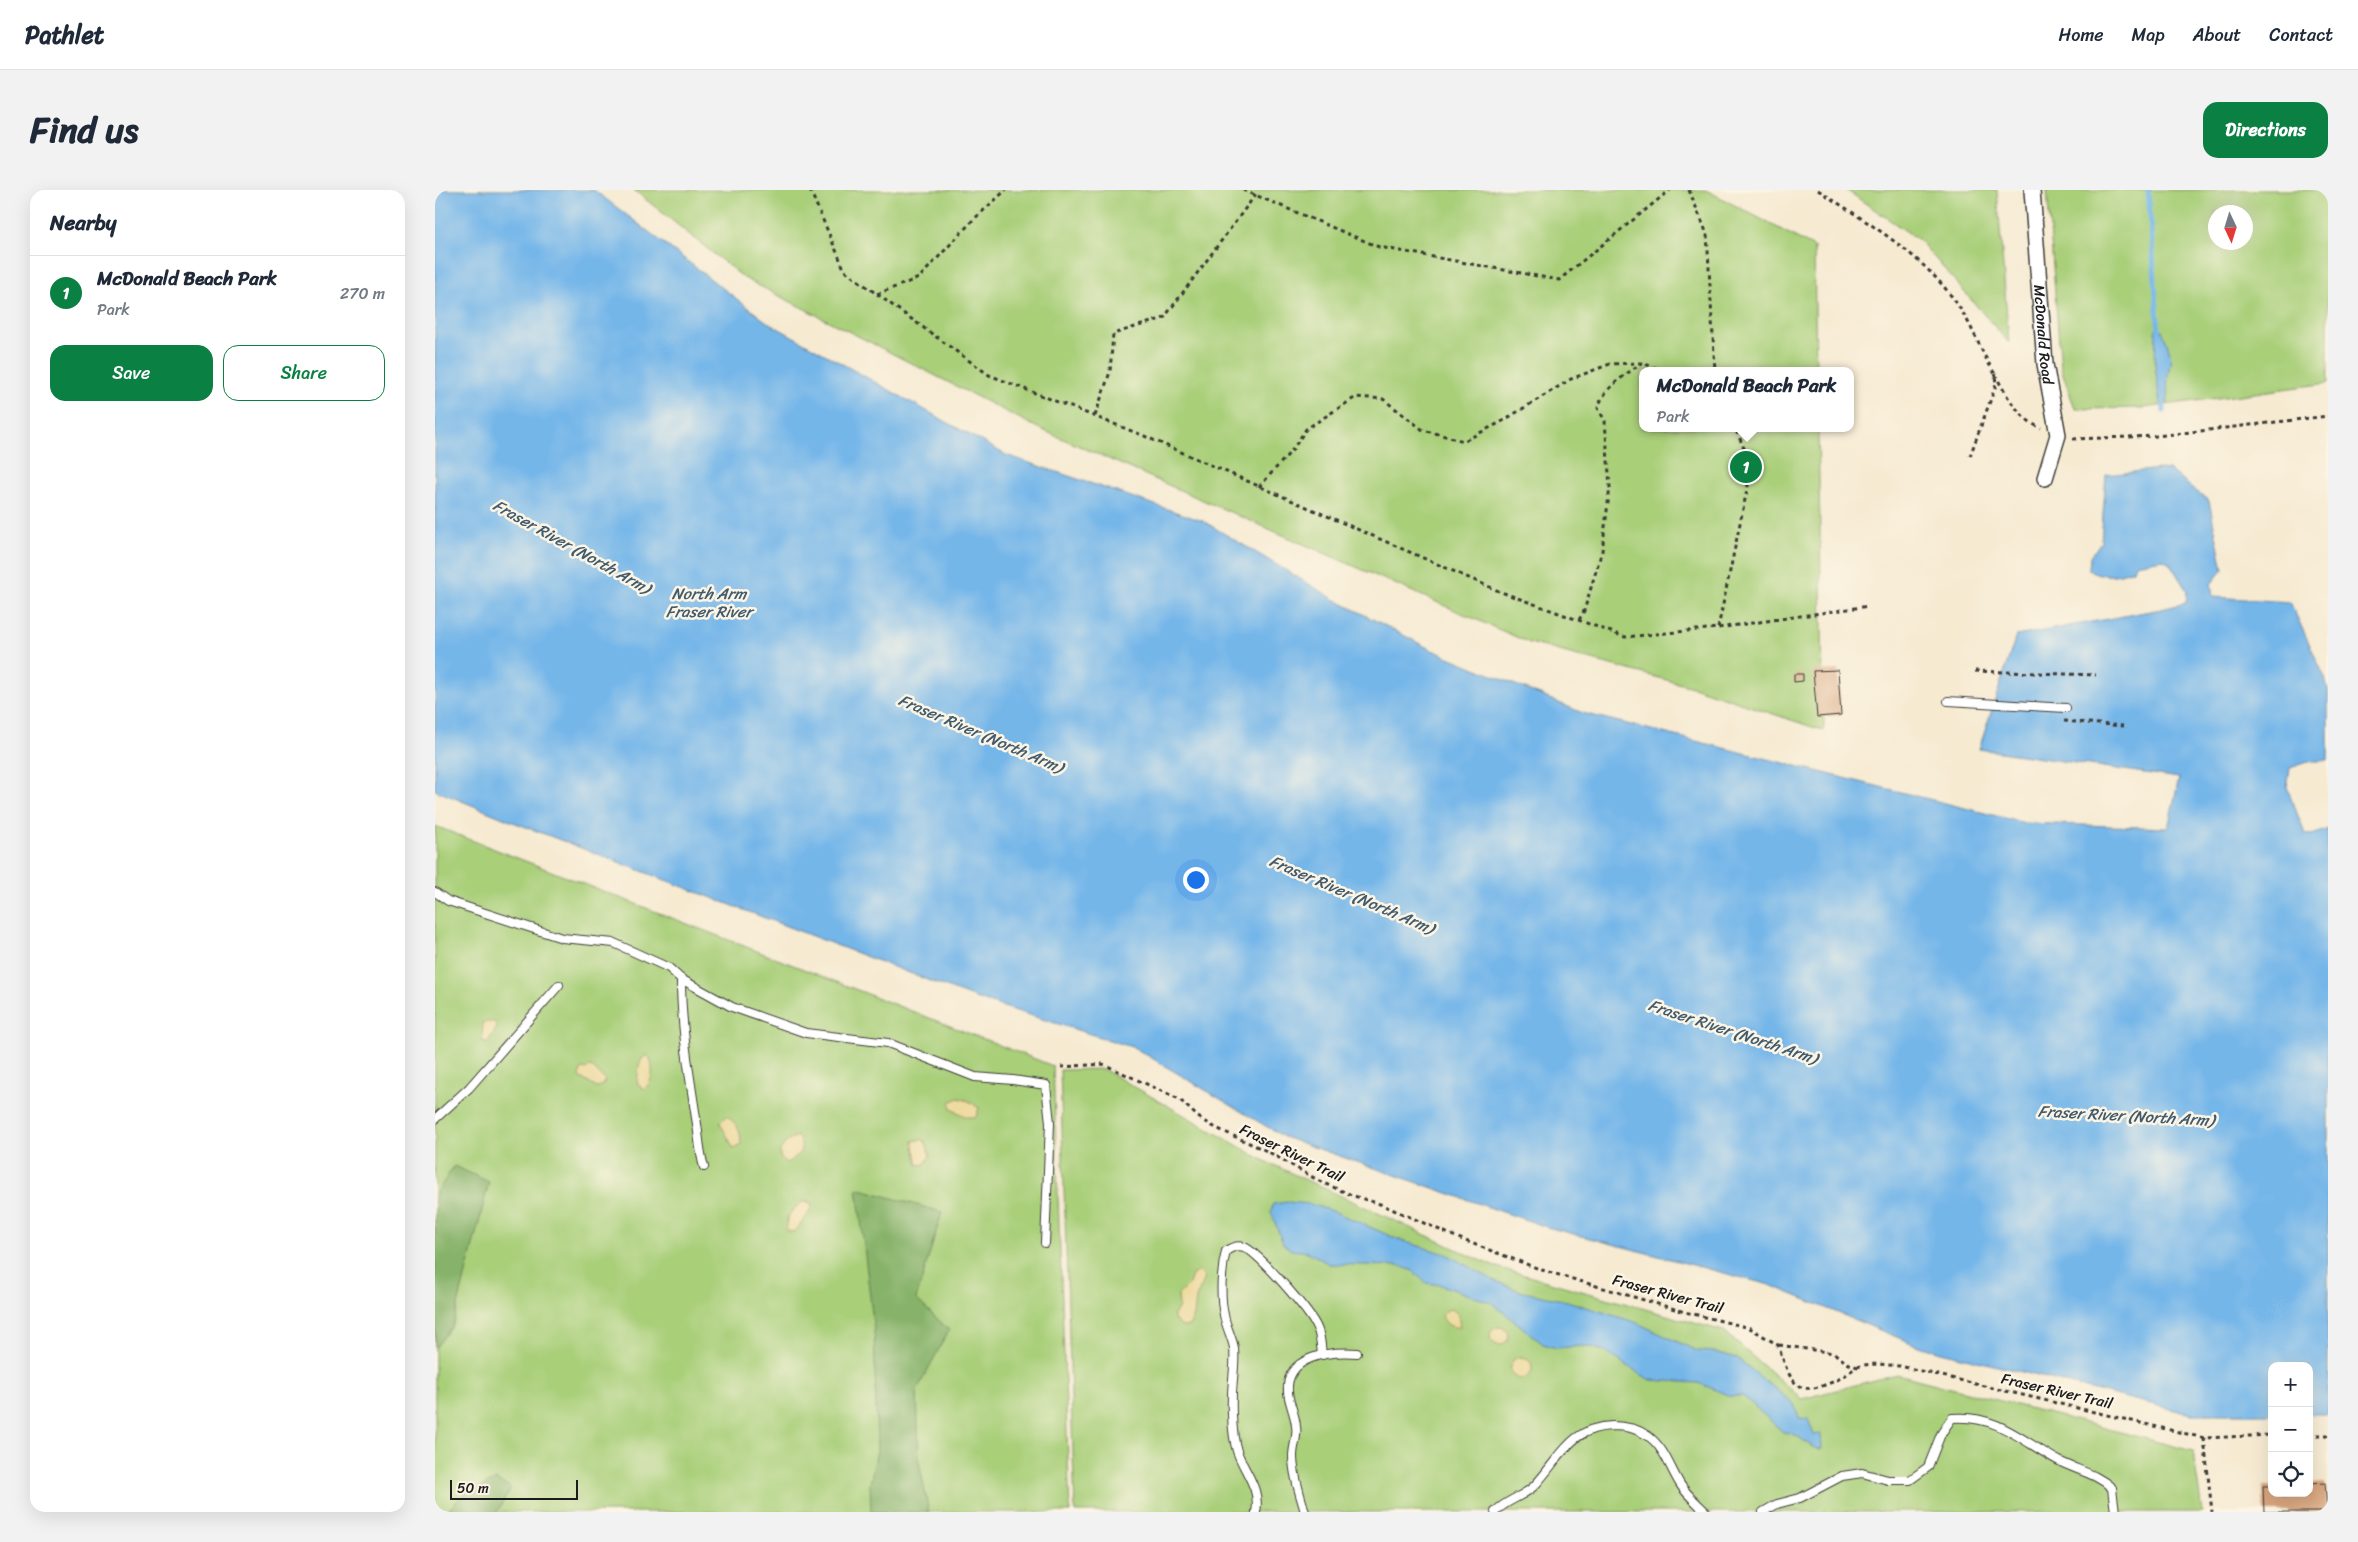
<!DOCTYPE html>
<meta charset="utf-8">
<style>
:root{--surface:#fff;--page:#f2f2f3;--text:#1f2937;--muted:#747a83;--line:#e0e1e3;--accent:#0b8043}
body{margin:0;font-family:Sriracha,sans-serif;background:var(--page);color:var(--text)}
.controls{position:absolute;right:15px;bottom:15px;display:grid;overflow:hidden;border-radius:10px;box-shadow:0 5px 20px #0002}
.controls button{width:45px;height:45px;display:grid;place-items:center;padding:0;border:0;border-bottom:1px solid var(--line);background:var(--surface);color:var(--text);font:25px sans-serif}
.compass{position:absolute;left:1773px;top:15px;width:45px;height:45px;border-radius:50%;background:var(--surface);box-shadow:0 5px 20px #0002;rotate:176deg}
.scale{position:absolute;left:15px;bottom:12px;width:128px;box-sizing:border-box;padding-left:5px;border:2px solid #1c1c1c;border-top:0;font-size:14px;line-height:18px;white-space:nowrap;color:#1c1c1c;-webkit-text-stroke:4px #fcf5e5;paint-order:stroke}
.you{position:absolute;left:760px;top:689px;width:18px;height:18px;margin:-12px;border:4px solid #fff;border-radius:50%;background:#1a73e8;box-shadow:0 0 0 8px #1a73e833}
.badge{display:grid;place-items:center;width:32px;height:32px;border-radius:50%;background:var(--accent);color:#fff;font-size:16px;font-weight:700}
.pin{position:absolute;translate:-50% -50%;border:2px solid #fff;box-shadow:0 1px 5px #0006}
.popup{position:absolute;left:1204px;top:177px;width:215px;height:65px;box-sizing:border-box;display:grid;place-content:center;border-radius:10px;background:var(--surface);filter:drop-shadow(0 1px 4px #0005);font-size:16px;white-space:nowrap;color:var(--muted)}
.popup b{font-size:19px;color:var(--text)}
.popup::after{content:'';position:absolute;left:50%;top:100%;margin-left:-10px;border:10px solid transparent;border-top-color:var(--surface)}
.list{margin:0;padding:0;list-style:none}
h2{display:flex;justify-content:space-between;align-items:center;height:65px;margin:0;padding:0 20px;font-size:21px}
h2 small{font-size:16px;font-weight:400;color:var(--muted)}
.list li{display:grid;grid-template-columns:32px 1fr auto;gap:15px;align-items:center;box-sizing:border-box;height:75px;padding:0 20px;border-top:1px solid var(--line)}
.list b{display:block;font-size:19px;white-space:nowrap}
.list p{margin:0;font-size:16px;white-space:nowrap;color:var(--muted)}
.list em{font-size:16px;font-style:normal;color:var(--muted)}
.actions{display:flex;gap:10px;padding:15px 20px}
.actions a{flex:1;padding:11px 0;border:1px solid var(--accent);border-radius:15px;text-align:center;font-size:18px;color:var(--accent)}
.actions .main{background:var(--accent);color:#fff}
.icon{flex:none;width:28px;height:28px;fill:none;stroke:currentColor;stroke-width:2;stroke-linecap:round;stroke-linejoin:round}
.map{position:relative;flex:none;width:1893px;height:1322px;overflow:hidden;border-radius:15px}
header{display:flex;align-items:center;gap:30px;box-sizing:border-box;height:70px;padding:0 25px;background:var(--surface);border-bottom:1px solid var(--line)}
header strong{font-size:24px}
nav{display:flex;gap:28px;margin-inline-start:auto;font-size:18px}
.intro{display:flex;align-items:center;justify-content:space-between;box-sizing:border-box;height:120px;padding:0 30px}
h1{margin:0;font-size:35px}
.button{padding:12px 22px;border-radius:15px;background:var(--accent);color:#fff;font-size:18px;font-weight:700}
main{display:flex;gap:30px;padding:0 30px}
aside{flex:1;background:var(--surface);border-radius:15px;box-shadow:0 5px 20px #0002}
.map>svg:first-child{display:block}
.green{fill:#a9cf79;stroke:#62764a;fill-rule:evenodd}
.forest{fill:#86b269;stroke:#516742}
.sand{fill:#eeda9e;stroke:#857b5d}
.water{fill:#75b6e9;stroke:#486982}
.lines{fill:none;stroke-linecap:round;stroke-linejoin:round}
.stream{stroke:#75b6e9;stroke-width:5}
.building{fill:#d7a57e}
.lane-casing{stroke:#3d3b37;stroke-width:10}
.street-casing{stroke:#3d3b37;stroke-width:18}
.path{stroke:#3d3b37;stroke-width:3;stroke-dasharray:4 4;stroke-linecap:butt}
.lane{stroke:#fff;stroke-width:8}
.street{stroke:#fff;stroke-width:15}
.labels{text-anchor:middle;stroke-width:5;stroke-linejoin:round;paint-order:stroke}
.street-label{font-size:15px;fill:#1c1c1c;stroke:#fcf5e5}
.water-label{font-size:16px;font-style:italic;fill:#405a6e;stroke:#fcf5e5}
</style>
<header>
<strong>Pathlet</strong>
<nav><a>Home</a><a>Map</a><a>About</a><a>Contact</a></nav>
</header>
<div class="intro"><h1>Find us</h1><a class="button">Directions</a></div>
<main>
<aside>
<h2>Nearby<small></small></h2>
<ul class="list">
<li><span class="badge">1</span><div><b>McDonald Beach Park</b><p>Park</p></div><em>270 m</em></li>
</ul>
<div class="actions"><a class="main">Save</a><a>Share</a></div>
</aside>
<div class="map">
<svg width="1893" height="1322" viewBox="0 0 1893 1322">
<rect width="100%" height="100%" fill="#fcf5e5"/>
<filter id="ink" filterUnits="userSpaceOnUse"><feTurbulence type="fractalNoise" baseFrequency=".02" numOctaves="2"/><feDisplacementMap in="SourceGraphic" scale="10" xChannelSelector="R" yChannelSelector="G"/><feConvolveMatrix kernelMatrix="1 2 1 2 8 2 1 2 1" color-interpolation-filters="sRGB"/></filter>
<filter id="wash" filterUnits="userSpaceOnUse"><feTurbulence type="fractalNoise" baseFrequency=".0096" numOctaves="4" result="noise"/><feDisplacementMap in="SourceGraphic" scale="20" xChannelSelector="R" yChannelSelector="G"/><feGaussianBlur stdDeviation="1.12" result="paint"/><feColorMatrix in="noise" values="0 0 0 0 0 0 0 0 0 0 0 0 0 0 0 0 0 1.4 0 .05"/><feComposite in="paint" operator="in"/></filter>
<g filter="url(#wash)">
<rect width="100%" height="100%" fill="#f6ead1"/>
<g class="green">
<path d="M199 0H1271L1379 57 1381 181H1207V238H1383L1389 541 1261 498 1095 453 605 239 309 88Z"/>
<path d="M1411 0H1562L1574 153 1484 50Z"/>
<path d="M1612 0H1893V193L1709 218 1640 219 1626 178ZM1780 22H1810V52H1780Z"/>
<path d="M0 636 618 876 635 1322H0Z"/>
<path d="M668 879 828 970 1058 1076 1288 1141 1367 1209 1462 1184 1758 1261 1767 1322H640L625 880Z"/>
</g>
<g class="forest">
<path d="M19 976 54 992 18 1135 0 1158V1005Z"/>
<path d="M422 998 507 1022 481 1109 514 1140 482 1200 484 1271 494 1322H436L435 1294 442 1260 439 1140Z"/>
<path d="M61 1290 76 1298 62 1322H11L28 1305Z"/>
</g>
<g class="sand">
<path d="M48 832H60L62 838 52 853 47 850Z"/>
<path d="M212 865 215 868C218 879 219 891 209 899L202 893C204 883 201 871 212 865Z"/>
<path d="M155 877 158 878 170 890 168 894 162 898 144 887 146 880Z"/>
<path d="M524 908 534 911 544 918 541 927H532L516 919 515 912Z"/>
<path d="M292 926C303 935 306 941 306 955L299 959 285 933Z"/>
<path d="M362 946C372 958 363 968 351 973L345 967V960L352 951Z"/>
<path d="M487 949 491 953 495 966 490 974 483 975 478 951Z"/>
<path d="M369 1011 376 1013 377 1016C374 1026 365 1033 360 1042L352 1041C348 1028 359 1017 369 1011Z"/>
<path d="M764 1081 770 1088 761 1108 759 1126 754 1136 747 1137 739 1130V1125L744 1117 743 1105 754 1094 757 1085Z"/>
<path d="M1012 1119 1018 1120 1023 1124 1025 1137C1016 1138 1010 1134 1007 1126Z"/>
<circle cx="1064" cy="1146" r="9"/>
<circle cx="1086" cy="1178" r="11"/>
</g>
<g class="water">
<path d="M0 0H159L332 132 571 265 768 331 899 409 997 460 1148 523 1590 633 1733 638 1744 588 1544 559 1581 446 1726 419 1751 413 1752 401 1734 372 1727 369 1700 374 1698 380C1681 386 1670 388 1654 380L1655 367 1666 352 1671 285 1725 279 1734 280 1774 311 1788 379 1776 394 1778 407 1855 412 1890 488 1893 501V570L1873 572 1855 578 1852 597 1870 644 1877 645 1893 639V1224H1874V1176H1837V1224H1756L1486 1157 1335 1095 1112 1037 849 947 700 858 540 808 78 632 0 600Z"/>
<path d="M1721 139 1727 140C1730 149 1738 164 1735 174 1732 187 1732 198 1733 213L1725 214 1720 175Z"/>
<path d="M853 1012 875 1014 900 1022 967 1051 1011 1064 1060 1091 1088 1102 1132 1111 1200 1132 1262 1161 1280 1162 1302 1168 1359 1214 1364 1228 1373 1229 1379 1245 1386 1244 1387 1259C1374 1260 1365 1242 1348 1242L1308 1206H1295L1264 1193 1215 1190 1169 1161 1151 1156 1121 1158 1108 1154 1057 1113 1006 1095 991 1093 978 1081 965 1076 894 1074 873 1062 856 1060 848 1054 836 1022 838 1014Z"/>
</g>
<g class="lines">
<g class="stream">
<path d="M1713 0 1724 144"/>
<path d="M1728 207 1729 221"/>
</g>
</g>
<g id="blocks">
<g class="building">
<path d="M1403 480 1406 525 1382 527 1378 481Z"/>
<path d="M1359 484H1368V491L1359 492Z"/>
<path d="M1890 1293 1892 1322H1829L1828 1296H1837V1303H1847V1307L1873 1306 1874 1294Z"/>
</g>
</g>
</g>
<g filter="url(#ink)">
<use href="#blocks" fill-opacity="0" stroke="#3d3b37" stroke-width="1"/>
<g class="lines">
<defs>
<g id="lane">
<path d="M1513 511 1631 518"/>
<path d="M0 702 13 711 127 748 179 753 234 778 246 789 297 817 371 843 453 853 540 887 578 890 611 895 615 933 610 1053"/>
<path d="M246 789C246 836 254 882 261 928 264 944 264 961 269 977"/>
<path d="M0 929 34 898 124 795"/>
<path d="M821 1322C826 1298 809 1282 802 1261 796 1242 796 1209 798 1189 799 1179 800 1169 799 1158 797 1147 791 1137 789 1125 785 1106 786 1080 791 1061 797 1057 802 1055 809 1057 824 1063 876 1123 882 1138 886 1146 886 1157 887 1165"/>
<path d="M870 1322C865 1304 858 1285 858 1266 858 1256 863 1246 861 1236 860 1224 854 1213 853 1202 850 1165 896 1161 922 1163"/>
<path d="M1060 1322C1072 1309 1091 1306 1101 1294 1125 1268 1136 1237 1177 1236 1190 1236 1202 1238 1213 1246 1229 1257 1235 1278 1245 1294 1251 1304 1262 1313 1271 1322"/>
<path d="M1328 1322 1342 1314 1365 1308 1407 1286 1427 1283 1453 1290H1475L1493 1277 1506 1244 1517 1228C1563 1224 1589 1253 1626 1272 1644 1281 1662 1284 1677 1298L1680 1322"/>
</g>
<g id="street">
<path id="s1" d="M1597 0 1610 174 1623 245 1610 288"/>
</g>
</defs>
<use href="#lane" class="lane-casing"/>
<use href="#street" class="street-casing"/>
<g class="path">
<path d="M375 0 410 81 554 185 707 245 1066 402 1190 447 1283 438 1434 416"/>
<path d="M808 0 944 57 1124 90 1235 0"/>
<path d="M1254 0 1272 44 1280 181"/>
<path d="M1383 0C1434 34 1492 66 1526 120 1539 140 1547 164 1560 184L1561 195 1535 266"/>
<path d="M442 104 484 88 538 30 571 0"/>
<path d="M1560 184C1570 204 1585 230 1606 238"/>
<path d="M660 226 675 182 678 144 729 128 821 4"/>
<path d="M1638 249 1722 246 1893 226"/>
<path d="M824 297 858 259 871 239 921 207 948 209 988 240 1029 251 1066 232 1136 189 1175 174 1207 173 1230 181"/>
<path d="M1144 430 1149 421 1167 361 1175 297 1170 231 1163 218C1169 197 1190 186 1206 173"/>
<path d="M1283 438 1317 276 1300 238"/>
<path d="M1540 481 1661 485"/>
<path d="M1629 531 1688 536"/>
<path d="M626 877 668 874 744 909 763 927 781 938 832 961 886 992 919 1006 945 1014 1028 1050 1107 1080 1250 1122 1315 1138 1343 1155C1357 1196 1361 1210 1406 1188 1412 1185 1417 1179 1422 1177 1436 1172 1451 1175 1465 1176L1769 1248 1837 1245"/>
<path d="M1344 1155 1399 1163 1412 1173 1422 1177"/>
<path d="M1874 1245H1893"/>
<path d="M1769 1248 1777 1322"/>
</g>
<use href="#lane" class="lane"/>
<use href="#street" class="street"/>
</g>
</g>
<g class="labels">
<g class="street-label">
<text dy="5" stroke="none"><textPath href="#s1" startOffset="145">McDonald Road</textPath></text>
<text transform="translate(857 963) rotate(26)" y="5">Fraser River Trail</text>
<text transform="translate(1233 1104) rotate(15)" y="5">Fraser River Trail</text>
<text transform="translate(1622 1201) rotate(13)" y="5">Fraser River Trail</text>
</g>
<g class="water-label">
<text transform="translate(137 356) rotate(29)" y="6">Fraser River (North Arm)</text>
<text x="274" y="409">North Arm<tspan x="274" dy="18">Fraser River</tspan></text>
<text transform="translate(546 543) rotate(23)" y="6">Fraser River (North Arm)</text>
<text transform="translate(917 704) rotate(23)" y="6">Fraser River (North Arm)</text>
<text transform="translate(1298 841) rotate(18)" y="6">Fraser River (North Arm)</text>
<text transform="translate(1691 925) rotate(3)" y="6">Fraser River (North Arm)</text>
</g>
</g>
</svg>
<div class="controls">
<button>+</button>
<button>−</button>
<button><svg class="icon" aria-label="locate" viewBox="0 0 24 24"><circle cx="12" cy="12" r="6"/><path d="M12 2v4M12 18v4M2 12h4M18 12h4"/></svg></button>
</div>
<svg class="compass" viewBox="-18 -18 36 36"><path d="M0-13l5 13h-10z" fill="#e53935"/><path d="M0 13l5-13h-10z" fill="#747a83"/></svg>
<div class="scale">50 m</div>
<div class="you"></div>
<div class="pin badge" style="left:1311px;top:277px">1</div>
<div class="popup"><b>McDonald Beach Park</b>Park</div>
</div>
</main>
